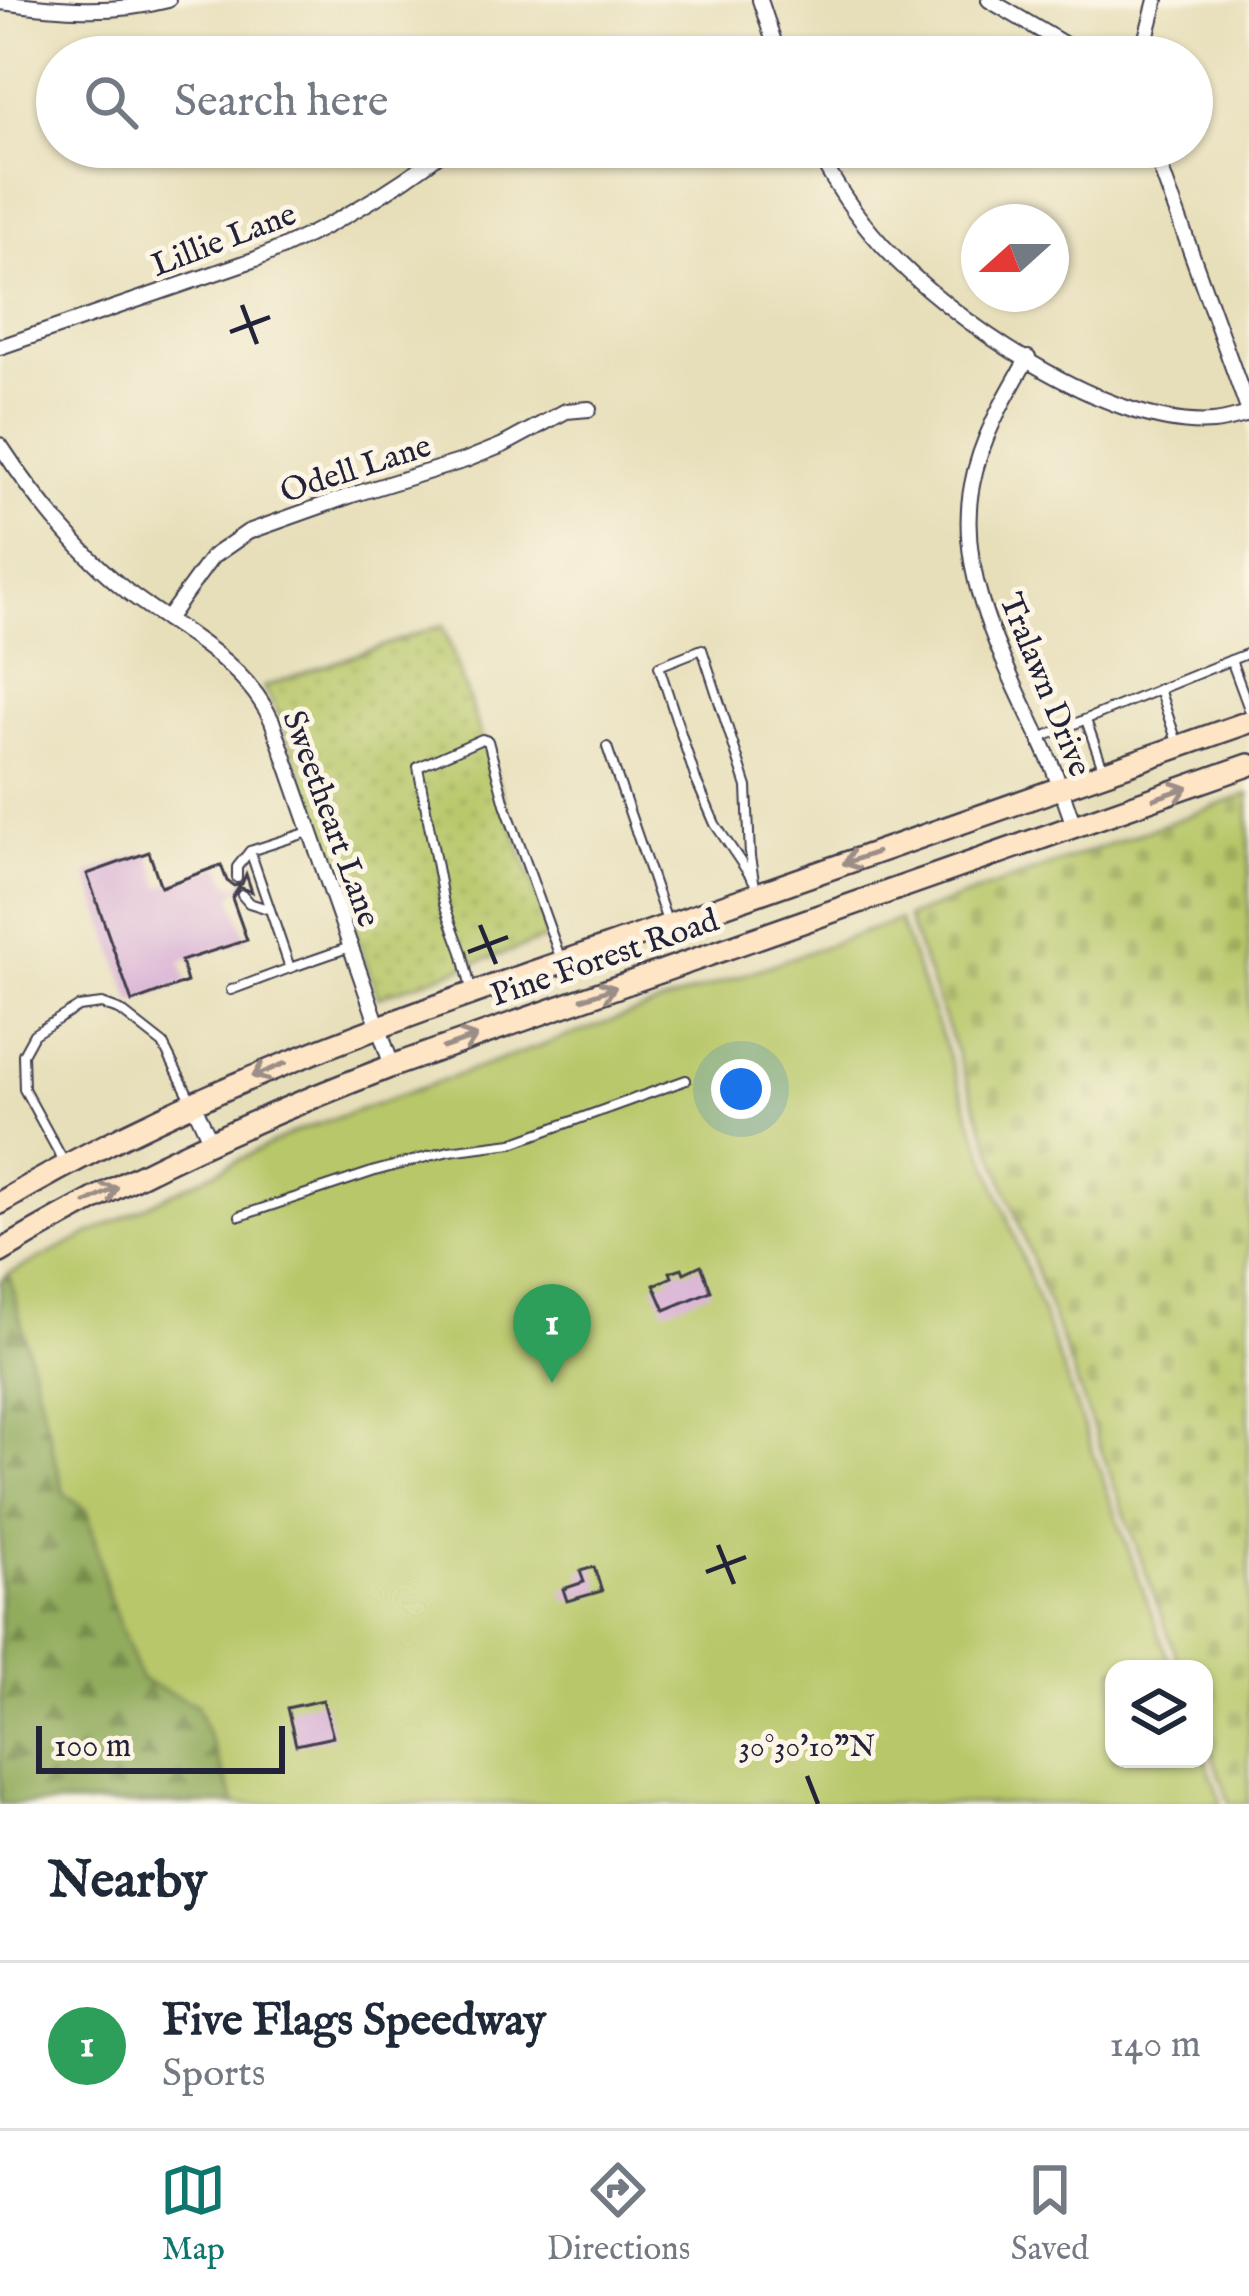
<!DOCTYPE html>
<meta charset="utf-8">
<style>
:root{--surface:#fff;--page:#f6f6f7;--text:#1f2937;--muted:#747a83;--line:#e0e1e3;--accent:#0f766e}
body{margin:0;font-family:"IM FELL English",serif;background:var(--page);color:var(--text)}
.controls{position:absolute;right:36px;bottom:36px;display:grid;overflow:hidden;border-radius:24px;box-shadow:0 3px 9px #0004}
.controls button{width:108px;height:108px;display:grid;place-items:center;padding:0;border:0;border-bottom:3px solid var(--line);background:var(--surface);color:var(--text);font:60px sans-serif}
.compass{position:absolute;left:961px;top:204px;width:108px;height:108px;border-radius:50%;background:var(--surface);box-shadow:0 3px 9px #0004;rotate:249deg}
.scale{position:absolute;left:36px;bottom:30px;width:249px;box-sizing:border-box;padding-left:12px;border:6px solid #22223b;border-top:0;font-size:33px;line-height:42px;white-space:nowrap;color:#22223b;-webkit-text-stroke:9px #fcf5e5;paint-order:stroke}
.you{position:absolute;left:741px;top:1089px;width:42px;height:42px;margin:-30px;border:9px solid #fff;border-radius:50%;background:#1a73e8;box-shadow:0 0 0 18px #1a73e833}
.badge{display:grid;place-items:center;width:78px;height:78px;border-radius:50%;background:var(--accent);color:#fff;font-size:39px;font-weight:700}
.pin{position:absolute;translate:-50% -99px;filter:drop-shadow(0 3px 6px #0008)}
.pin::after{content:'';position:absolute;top:63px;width:42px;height:36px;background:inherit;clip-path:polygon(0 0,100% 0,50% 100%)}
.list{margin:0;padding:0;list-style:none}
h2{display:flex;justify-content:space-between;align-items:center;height:156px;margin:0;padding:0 48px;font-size:51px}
h2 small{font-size:39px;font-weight:400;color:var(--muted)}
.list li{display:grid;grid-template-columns:78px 1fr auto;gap:36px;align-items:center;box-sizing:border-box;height:168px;padding:0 48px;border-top:3px solid var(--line)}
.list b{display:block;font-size:45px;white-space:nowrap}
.list p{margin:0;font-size:39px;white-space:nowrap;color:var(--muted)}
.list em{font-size:39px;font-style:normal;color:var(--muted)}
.icon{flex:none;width:66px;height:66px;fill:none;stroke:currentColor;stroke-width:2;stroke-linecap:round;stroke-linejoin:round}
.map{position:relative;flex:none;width:1249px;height:1804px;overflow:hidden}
.search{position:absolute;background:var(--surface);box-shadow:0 3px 9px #0004;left:36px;right:36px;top:36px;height:132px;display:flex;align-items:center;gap:30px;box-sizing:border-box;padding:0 42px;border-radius:66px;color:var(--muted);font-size:45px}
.sheet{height:324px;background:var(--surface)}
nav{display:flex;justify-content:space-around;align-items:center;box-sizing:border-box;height:168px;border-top:3px solid var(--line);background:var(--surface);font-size:33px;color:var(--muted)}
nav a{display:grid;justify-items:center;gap:6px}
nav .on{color:var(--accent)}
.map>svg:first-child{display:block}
.forest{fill:url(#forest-firs);stroke:#5a674c;stroke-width:3}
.cemetery{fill:url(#cemetery-stones);stroke:#6d7452;stroke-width:3}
.park{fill:url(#park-dots);stroke:#6d7452;stroke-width:3}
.pitch{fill:#b8c769;stroke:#6d7452;stroke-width:3}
.building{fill:#d4a9d4}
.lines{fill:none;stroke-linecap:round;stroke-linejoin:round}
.service-casing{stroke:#403e4e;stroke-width:12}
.minor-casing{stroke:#403e4e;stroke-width:18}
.secondary-casing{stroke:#403e4e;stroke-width:26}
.service{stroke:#fff;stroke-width:8}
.minor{stroke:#fff;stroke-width:14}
.secondary{stroke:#fee5c5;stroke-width:21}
.oneway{stroke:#9b8d87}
.ticks{fill:none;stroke:#22223b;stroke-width:4.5}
.labels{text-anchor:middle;stroke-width:10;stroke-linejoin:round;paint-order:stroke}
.street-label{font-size:33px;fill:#22223b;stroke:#fcf5e5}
.ticks-label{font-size:30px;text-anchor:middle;fill:#22223b;stroke:#fcf5e5;stroke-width:10;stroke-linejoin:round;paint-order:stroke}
</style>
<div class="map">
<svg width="1249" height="1804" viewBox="0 0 1249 1804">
<defs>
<pattern id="forest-firs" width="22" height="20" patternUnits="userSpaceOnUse" patternTransform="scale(3)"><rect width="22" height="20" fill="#92ac5d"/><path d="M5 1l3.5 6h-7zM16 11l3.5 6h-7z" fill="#778c4e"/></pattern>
<pattern id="cemetery-stones" width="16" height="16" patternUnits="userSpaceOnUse" patternTransform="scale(3)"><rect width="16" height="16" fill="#b8c769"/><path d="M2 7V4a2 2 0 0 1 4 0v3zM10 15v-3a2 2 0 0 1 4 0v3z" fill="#9eab5c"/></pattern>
<pattern id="park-dots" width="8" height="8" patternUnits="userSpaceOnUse" patternTransform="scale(3)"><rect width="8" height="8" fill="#b8c769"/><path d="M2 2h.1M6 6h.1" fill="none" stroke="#9eab5c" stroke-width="1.8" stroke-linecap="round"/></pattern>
</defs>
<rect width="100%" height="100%" fill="#fcf5e5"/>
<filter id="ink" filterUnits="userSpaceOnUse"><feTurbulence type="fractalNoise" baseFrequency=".00833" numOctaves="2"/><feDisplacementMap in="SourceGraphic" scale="24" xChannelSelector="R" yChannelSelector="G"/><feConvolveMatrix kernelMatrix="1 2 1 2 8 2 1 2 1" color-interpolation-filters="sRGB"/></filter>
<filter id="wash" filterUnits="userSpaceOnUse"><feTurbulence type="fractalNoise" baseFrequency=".004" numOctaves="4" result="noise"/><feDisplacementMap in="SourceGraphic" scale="48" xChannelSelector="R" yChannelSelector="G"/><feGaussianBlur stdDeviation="2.7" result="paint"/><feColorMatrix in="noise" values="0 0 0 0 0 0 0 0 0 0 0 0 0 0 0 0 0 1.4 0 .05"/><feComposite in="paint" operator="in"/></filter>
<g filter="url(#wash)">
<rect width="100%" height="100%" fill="#e7dfba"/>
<path class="forest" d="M9 1274 64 1493 88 1511 108 1594 197 1705 235 1804H0V1281Z"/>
<path class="cemetery" d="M1249 794V1804H1230L1204 1731V1669H1181L907 917Z"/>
<path class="park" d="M443 625 551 937 378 997 281 718 263 687Z"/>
<path class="pitch" d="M899 920 1172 1669H1114V1759H1204V1755L1222 1804H235L197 1705 141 1680 108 1594 88 1512 64 1493 9 1274 293 1133Z"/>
<g id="blocks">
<g class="building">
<path d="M149 852 161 887 221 865 227 881 234 886 242 884 246 874 252 892 239 887 232 898 247 940 181 961 187 982 132 1002 87 874Z"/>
<path d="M701 1265 711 1291 665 1310 654 1285 672 1277 670 1272 682 1268 684 1273Z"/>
<path d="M594 1567 602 1591 567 1601 563 1589 584 1582 580 1571Z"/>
<path d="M323 1700 333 1737 296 1745 287 1708Z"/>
</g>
</g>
</g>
<g filter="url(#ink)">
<use href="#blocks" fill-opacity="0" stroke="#403e4e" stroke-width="3"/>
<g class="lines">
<defs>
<g id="service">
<path d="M1231 660 1249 653"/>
<path d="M1159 689 1178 745"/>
<path d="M1086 720 1104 771"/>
<path d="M1040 738 1231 660 1249 709"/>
<path d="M607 747 668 924"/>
<path d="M309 832 250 851 290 968 350 947"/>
<path d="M237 878V867L250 851"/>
<path d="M753 880 715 824 696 780 659 666 702 649 747 787 750 857 756 893"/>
<path d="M242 895 249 903 268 909"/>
<path d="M231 990 290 968"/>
<path d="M472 993 462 952 444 904 418 767 482 739 488 741 505 804 560 957"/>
<path d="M65 1164 24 1089 23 1054 34 1034 78 1007 102 1004 121 1011 163 1044 192 1102"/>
<path d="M240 1216 375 1171 449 1151 512 1143 686 1080"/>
</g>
<g id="minor">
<path d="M760 0 779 57"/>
<path d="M989 0 1086 57"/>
<path d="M0 2C57 9 111 15 168 0"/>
<path d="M1141 57 1156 0"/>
<path d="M815 147C833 182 855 215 882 245 949 319 1109 430 1213 422 1225 421 1237 417 1249 414"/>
<path d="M1153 147 1249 412"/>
<path d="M0 347 256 259C326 230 389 194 449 147"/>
<path d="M1028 358C1005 397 980 440 972 485 953 582 1015 680 1052 766 1060 785 1067 806 1074 826"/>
<path d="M0 445C36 500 77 551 128 592 180 632 243 659 272 721L392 1066"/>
<path d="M167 619 212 557 248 532 352 495 466 460 503 445 566 411 589 409"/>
<path d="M193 1103 210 1140"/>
</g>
<g id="secondary">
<path d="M0 1203C196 1086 414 1013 629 939 836 867 1043 795 1249 722"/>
<path d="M0 1252C125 1177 256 1118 392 1066L1249 765"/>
</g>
</defs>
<use href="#service" class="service-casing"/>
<use href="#minor" class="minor-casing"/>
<use href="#secondary" class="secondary-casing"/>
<use href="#service" class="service"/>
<use href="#minor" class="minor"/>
<use href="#secondary" class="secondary"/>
</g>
<defs><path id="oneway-shaft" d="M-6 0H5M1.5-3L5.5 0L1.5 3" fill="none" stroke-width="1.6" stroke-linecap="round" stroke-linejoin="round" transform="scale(3)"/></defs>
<g class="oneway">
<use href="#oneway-shaft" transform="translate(1171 793) rotate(-19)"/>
<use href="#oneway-shaft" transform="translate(860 858) rotate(161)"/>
<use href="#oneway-shaft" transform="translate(599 993) rotate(-19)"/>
<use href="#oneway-shaft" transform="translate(460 1042) rotate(-19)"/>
<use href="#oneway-shaft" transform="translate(269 1070) rotate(157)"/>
<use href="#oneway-shaft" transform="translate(102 1195) rotate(-27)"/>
</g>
</g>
<path class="ticks" d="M242 305 257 344M230 332 270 317M480 925 496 964M468 952 508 937M718 1545 734 1584M706 1572 746 1557M807 1776 818 1804"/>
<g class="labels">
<g class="street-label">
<text transform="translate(223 238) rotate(-21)" y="12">Lillie Lane</text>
<text transform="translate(355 467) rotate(-18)" y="12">Odell Lane</text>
<text transform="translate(1047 684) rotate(68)" y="12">Tralawn Drive</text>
<text transform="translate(333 818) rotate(70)" y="12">Sweetheart Lane</text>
<text transform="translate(604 956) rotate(-19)" y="12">Pine Forest Road</text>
</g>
</g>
<g class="ticks-label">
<text x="807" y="1756">30°30'10"N</text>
</g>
</svg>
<div class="controls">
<button><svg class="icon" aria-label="layers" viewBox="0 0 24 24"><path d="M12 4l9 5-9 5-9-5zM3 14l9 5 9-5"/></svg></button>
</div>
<svg class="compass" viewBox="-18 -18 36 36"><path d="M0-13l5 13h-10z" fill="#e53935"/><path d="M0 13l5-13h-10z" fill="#747a83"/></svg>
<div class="scale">100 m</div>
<div class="you"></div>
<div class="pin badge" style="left:552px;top:1383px;background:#2e9e5b">1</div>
<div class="search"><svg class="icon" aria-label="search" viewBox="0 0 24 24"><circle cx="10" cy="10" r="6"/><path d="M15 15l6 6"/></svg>Search here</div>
</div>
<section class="sheet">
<h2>Nearby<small></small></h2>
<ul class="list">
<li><span class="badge" style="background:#2e9e5b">1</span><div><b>Five Flags Speedway</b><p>Sports</p></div><em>140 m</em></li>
</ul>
</section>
<nav>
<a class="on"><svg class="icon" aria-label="map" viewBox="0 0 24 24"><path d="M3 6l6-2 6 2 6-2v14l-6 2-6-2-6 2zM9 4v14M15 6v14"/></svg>Map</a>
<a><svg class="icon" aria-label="directions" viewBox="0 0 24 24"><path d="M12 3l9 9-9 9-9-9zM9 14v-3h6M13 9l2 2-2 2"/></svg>Directions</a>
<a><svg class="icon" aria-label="saved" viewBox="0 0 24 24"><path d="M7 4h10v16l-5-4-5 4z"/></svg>Saved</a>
</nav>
